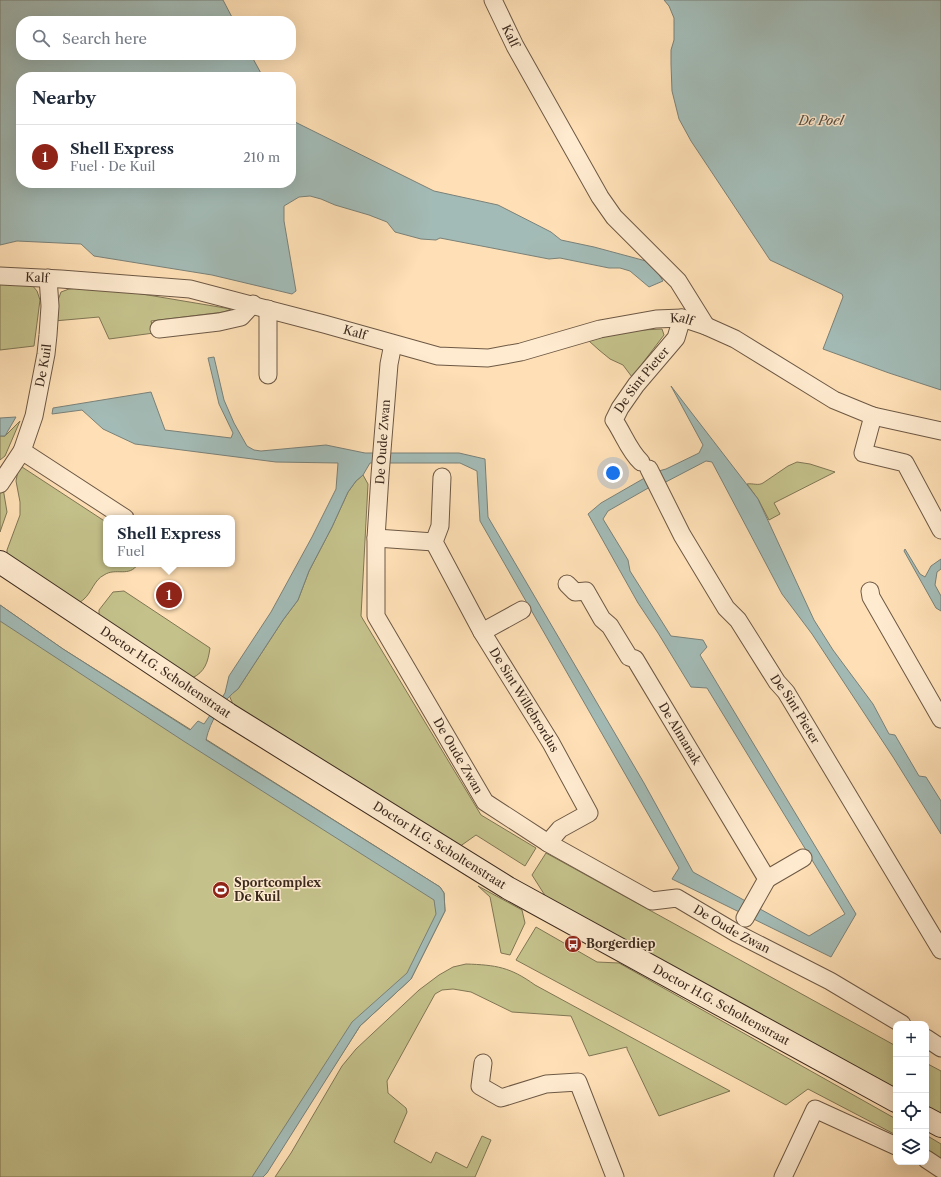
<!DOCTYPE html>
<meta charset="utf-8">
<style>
:root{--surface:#fff;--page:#f2f2f3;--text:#1f2937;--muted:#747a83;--line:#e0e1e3;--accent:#8f2418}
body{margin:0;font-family:"Libre Caslon Text",serif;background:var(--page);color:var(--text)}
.controls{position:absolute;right:12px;bottom:12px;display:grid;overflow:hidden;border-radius:8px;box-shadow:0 4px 16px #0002}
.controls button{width:36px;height:36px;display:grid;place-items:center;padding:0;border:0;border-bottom:1px solid var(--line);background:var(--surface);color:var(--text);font:20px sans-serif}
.you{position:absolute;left:613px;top:473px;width:14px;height:14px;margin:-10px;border:3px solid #fff;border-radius:50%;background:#1a73e8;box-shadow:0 0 0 6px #1a73e833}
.badge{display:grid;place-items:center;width:26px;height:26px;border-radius:50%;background:var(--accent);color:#fff;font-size:13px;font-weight:700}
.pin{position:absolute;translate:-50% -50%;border:2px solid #fff;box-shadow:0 1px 4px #0006}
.popup{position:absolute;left:103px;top:515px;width:132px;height:52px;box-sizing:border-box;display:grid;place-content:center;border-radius:8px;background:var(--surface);filter:drop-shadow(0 1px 3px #0005);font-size:13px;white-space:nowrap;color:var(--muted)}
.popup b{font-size:15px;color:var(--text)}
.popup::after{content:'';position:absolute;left:50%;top:100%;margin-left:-8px;border:8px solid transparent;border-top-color:var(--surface)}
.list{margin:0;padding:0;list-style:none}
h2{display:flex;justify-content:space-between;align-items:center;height:52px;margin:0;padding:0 16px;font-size:17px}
h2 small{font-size:13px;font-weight:400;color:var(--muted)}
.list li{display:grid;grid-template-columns:26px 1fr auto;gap:12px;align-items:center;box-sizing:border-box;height:64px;padding:0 16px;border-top:1px solid var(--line)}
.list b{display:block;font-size:15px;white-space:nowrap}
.list p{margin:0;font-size:13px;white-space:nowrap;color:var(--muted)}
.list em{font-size:13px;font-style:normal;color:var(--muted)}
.icon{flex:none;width:22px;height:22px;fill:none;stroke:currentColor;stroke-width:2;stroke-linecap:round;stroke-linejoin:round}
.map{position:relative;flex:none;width:941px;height:1177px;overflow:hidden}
.search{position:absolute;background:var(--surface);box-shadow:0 4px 16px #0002;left:16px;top:16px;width:280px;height:44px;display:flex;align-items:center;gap:10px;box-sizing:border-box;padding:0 14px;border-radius:16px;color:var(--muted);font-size:15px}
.panel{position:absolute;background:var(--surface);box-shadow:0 4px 16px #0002;left:16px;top:72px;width:280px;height:116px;border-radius:16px}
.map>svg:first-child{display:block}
.green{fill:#c4c18b;stroke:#807654}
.water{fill:#a3bbb6;stroke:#7a8179}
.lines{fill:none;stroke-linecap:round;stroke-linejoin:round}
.street-casing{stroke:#6d5844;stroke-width:19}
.secondary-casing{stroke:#3c2a1e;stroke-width:24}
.street{stroke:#ffebd0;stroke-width:17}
.secondary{stroke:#ffebd0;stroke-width:22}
.labels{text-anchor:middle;stroke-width:3;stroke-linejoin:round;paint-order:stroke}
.street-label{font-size:12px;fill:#3c2a1e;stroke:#ffebd0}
.poi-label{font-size:12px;font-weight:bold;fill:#3c2a1e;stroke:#ffebd0;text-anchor:start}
.water-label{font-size:13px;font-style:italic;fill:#564e44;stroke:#ffebd0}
</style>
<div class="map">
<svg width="941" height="1177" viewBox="0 0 941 1177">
<rect width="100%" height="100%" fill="#ffe0b6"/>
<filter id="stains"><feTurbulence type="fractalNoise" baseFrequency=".005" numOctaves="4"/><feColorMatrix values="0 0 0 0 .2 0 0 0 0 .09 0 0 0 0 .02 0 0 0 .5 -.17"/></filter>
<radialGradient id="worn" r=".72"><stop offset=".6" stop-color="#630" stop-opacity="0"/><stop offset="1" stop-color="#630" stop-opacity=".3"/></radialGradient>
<g class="green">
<path d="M0 284 32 285 37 291 40 300 34 346 0 350Z"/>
<path d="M80 288 130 292 231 309 224 312 151 321 154 333 109 339 99 317 54 321 57 303 61 292 69 289Z"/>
<path d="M662 329 664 335 632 377 623 365 610 359 599 350 589 341 623 331Z"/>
<path d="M20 421 5 456 0 460V436H5Z"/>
<path d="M797 462 810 464 835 472 774 503 780 514 769 520 758 499 747 484C753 483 758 486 763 483L788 466Z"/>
<path d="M19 465 106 522V564H138C129 578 116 567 104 575 94 580 92 592 84 599 82 601 79 603 76 604L7 556V550L20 515V502L16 481Z"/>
<path d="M363 475 368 484 361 616 481 815 536 848 525 866 476 835 459 847 235 709 229 695 238 689 283 620 298 600 309 571 332 527 348 492 356 481Z"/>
<path d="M3 488 7 512 0 532V493Z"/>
<path d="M124 591 210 648C208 662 205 672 192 678L99 616V610L113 592Z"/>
<path d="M0 605 63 649 440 887 444 893 445 911 411 979 360 1026 263 1177H0Z"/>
<path d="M546 853 896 1046V1090L546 897 532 875Z"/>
<path d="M478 886 522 910 525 923 510 955 501 953 490 897Z"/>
<path d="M536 927 597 962 619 963 896 1119V1135L808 1089 786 1105 516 960Z"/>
<path d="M466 964C496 965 510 967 535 985L730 1091 659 1116 627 1049V1047L589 1056 571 1016 512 1012 471 992 453 989 442 990 435 994 387 1081 388 1093 406 1108 407 1112 394 1142 431 1163 436 1152 467 1168 482 1136 491 1140 475 1177H275L291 1153 342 1066 356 1049 419 990 439 975 453 967Z"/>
<path d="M926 1063 941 1071V1115L926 1107Z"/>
<path d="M926 1135 941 1144V1159L926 1151Z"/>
</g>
<g class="water">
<path d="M0 0H223L234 21H21V55H251L263 77H21V183H291V120L434 191 498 205 551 232 561 240 594 247 646 261 655 268 663 281 649 287 630 271 620 268H609L560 258 549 259 440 238 436 240 421 239 395 232 387 222 369 215 335 205 321 199 310 196 299 197 284 206V221L296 291 292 294 212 275 94 256 81 244 17 241 0 245Z"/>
<path d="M664 0H941V390L889 373 823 349 843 297 842 294 770 260 691 141 679 119 672 91 671 64V50L674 40V18L669 6Z"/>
<path d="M214 357 224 400 234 423 247 446 254 450 261 451 326 445 365 453H459L485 459 488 517 644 783 693 872 809 936 845 914 707 688 691 687 658 633 638 603 588 514 601 503 655 472 666 469 699 453 703 445 671 386 758 499 814 620 833 650 873 704 889 734 895 735 919 776 926 777 941 801V834L893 757 812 634 782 594 712 462 706 461 660 485 650 487 608 511 603 519 628 560 630 571 671 636 703 640 707 647 700 655 856 914 831 957 672 879 679 868 480 521 477 471 460 463H370L363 475 356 481 348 492 332 527 309 571 298 600 283 620 238 689C223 700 210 721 206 740L440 887 444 893 445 911 411 979 360 1026 267 1173 263 1177H252L352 1022 407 973 436 914 434 900 185 742 0 621V605L63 649 190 730 198 721 204 724 225 693 229 676 271 612 312 537 336 489 338 463 276 462 135 444 103 429 82 410 52 414 53 408 151 392 165 430 231 438 233 433 219 404 208 358Z"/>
<path d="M16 417 5 436H0V418Z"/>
<path d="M905 549 920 574 925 577 931 566 941 559V569L937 572 935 585 941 596V611L936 608 904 551Z"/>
</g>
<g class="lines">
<defs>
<g id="street">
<path id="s1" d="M493 0 515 46 600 197 614 217 678 281 706 326"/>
<path id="s2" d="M0 276 61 279 190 289 324 324 438 356 488 358 521 352 600 329 656 319 682 318 706 326 735 339 834 400 873 416 941 431"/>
<path d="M268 309V375"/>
<path d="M159 329 219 322 241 317 253 304"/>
<path id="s3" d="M393 344 389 364 380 475 376 538V616L485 802 548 843 652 901 677 898 736 933 830 981 902 1024"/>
<path d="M873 416 863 453 905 463 941 530"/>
<path d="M22 451 125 518"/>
<path id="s4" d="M641 462C629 451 623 433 614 420L620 408 636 385 676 338 682 318"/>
<path id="s5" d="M649 469 682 535 726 608 738 620 777 682 786 692 941 950"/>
<path id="s6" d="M442 477 440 526 434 542 482 632 551 743 589 813 560 829 548 843"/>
<path id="s7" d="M0 484 22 451 34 416 46 354 48 335 50 306 48 278"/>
<path d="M376 538 434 542"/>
<path id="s8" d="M567 584 575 592 586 591 602 619 610 626 629 657 635 659 767 879 745 918"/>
<path d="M870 591 871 597 941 719"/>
<path d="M482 632 522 610"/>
<path d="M767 879 803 858"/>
<path d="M926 1038 941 1048"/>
<path d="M483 1063 480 1086 501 1098 546 1084 578 1082 615 1177"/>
<path d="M926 1159 941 1169"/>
<path d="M783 1177 815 1109 896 1146"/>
</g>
<g id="secondary">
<path id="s9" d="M0 562 228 714 508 888 896 1101"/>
<path d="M926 1118 941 1126"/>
</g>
</defs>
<use href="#street" class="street-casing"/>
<use href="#secondary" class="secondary-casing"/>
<use href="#street" class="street"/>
<use href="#secondary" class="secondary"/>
</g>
<defs>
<symbol id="stadium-disc" viewBox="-11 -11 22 22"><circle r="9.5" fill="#8f2418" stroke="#ffebd0"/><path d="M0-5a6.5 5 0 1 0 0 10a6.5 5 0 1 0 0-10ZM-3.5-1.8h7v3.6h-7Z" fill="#fff"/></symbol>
<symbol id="bus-disc" viewBox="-11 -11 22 22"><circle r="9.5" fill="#8f2418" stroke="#ffebd0"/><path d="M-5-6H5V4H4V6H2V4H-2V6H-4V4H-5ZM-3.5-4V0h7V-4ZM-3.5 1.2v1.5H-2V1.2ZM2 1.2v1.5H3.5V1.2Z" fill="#fff"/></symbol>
</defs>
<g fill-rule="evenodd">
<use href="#stadium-disc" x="211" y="880" width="20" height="20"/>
<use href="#bus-disc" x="563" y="934" width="20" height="20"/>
</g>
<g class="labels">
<g class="street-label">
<text dy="4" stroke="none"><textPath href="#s1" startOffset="40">Kalf</textPath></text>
<text dy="4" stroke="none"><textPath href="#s2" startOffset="37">Kalf</textPath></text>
<text dy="4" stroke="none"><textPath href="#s2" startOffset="696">Kalf</textPath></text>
<text dy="4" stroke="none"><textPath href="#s2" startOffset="361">Kalf</textPath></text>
<text dy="4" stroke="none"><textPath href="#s7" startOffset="128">De Kuil</textPath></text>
<text dy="4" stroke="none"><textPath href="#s4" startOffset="99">De Sint Pieter</textPath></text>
<text transform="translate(383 442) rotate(-86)" y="4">De Oude Zwan</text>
<text dy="4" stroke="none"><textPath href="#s9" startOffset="199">Doctor H.G. Scholtenstraat</textPath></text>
<text dy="4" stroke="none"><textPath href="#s6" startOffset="248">De Sint Willebrordus</textPath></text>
<text dy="4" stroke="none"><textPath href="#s5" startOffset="282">De Sint Pieter</textPath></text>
<text dy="4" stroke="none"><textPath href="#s8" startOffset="195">De Almanak</textPath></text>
<text dy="4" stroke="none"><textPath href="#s3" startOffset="435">De Oude Zwan</textPath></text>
<text dy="4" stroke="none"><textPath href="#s9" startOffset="523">Doctor H.G. Scholtenstraat</textPath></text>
<text dy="4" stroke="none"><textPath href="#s3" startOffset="771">De Oude Zwan</textPath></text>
<text dy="4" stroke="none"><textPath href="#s9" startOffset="847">Doctor H.G. Scholtenstraat</textPath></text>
</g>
<g class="poi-label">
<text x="234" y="887">Sportcomplex<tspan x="234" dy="14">De Kuil</tspan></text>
<text x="586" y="948">Borgerdiep</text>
</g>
<g class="water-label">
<text x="821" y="125">De Poel</text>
</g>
</g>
<rect width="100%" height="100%" filter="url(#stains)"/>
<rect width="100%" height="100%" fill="url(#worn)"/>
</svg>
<div class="controls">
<button>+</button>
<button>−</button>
<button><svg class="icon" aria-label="locate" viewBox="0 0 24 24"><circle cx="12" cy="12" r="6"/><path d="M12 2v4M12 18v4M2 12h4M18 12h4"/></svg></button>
<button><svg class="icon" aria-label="layers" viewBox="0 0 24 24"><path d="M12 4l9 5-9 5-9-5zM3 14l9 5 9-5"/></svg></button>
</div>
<div class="you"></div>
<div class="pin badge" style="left:169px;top:595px">1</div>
<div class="popup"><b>Shell Express</b>Fuel</div>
<div class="search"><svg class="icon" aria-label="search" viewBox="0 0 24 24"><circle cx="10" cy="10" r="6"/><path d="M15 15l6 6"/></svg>Search here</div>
<section class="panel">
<h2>Nearby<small></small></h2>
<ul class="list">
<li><span class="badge">1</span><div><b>Shell Express</b><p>Fuel · De Kuil</p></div><em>210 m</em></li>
</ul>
</section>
</div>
